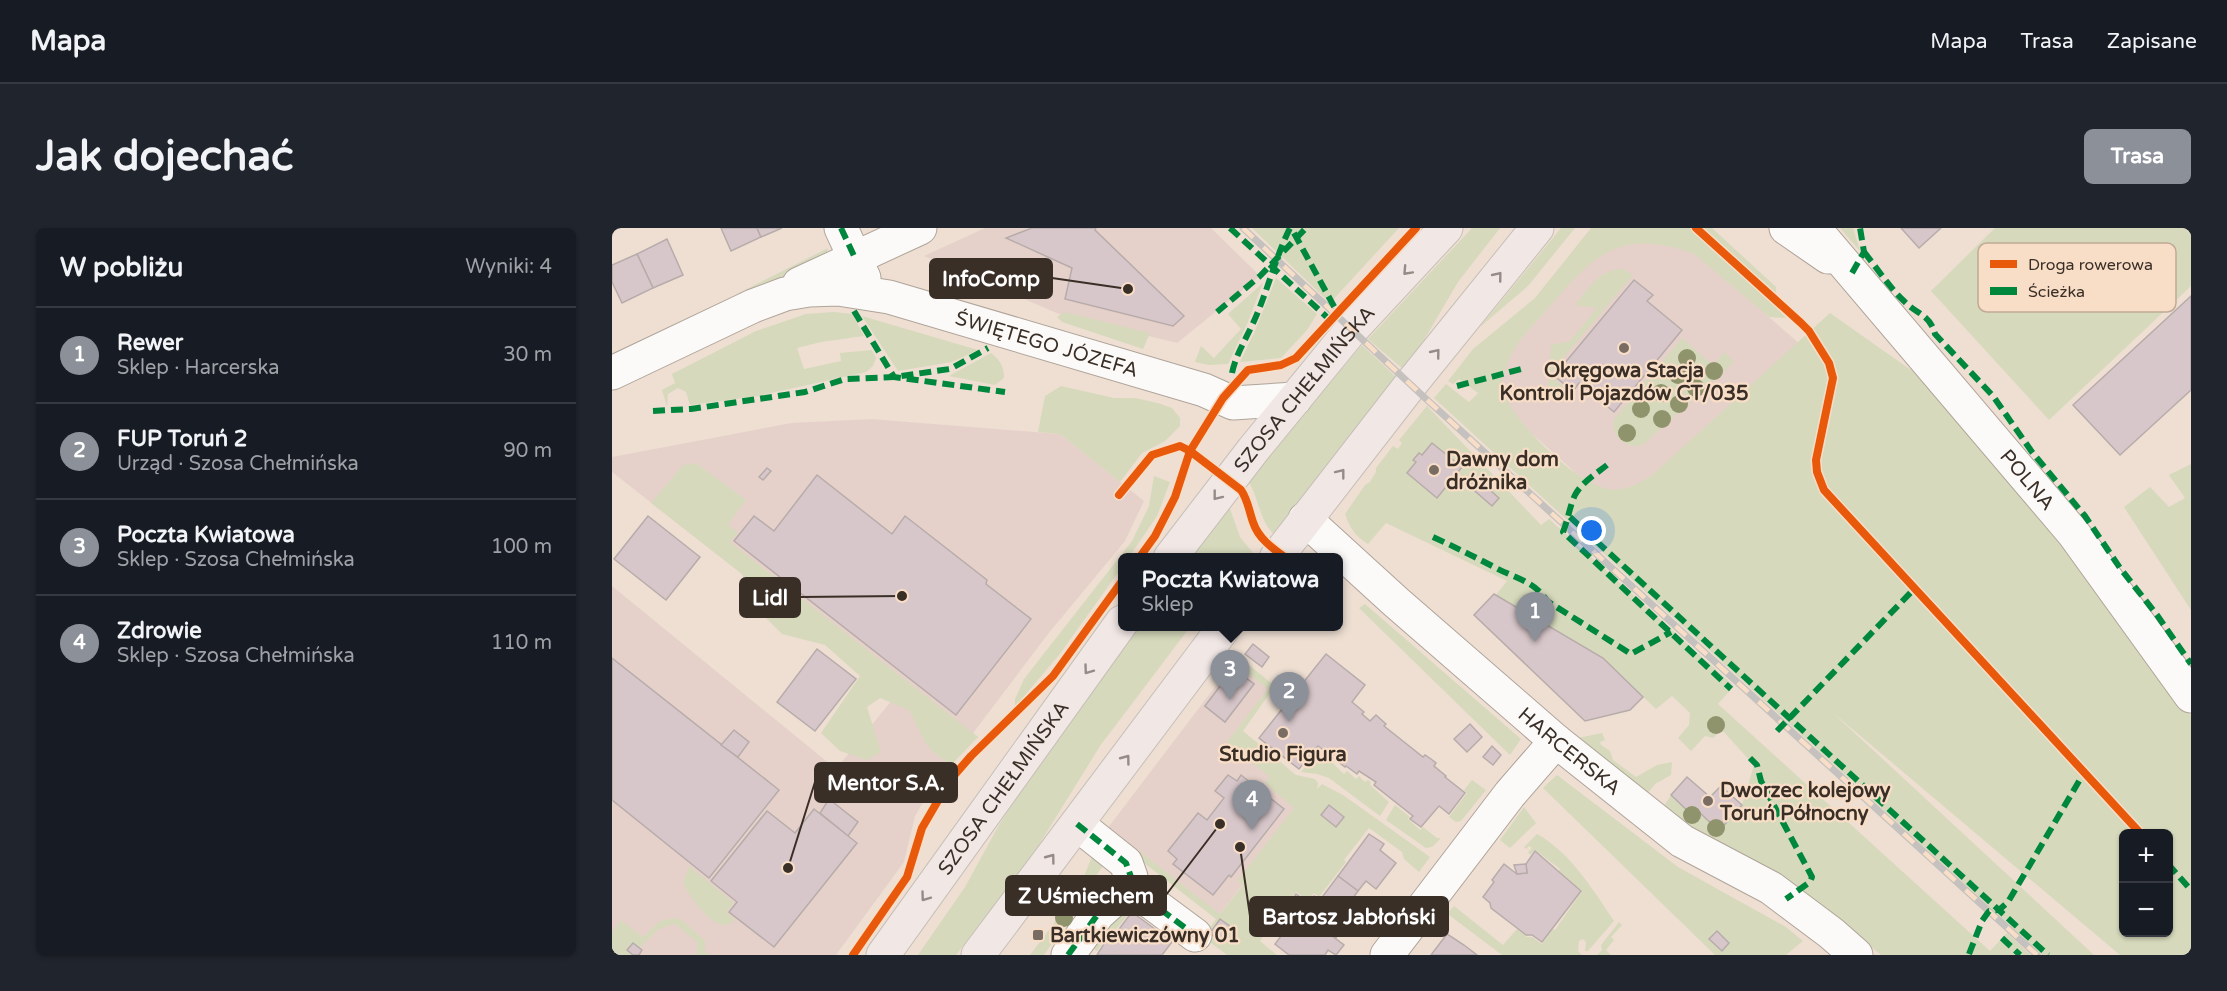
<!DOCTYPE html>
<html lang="pl">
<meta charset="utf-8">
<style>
:root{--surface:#171b24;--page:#20242c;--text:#f1f3f6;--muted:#9ea1a6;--line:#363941;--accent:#8c9099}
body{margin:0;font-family:"Varela Round",sans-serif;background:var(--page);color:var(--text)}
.controls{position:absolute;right:18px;bottom:18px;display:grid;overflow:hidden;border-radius:9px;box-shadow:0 2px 4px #0004}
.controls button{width:54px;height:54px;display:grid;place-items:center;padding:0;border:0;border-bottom:2px solid var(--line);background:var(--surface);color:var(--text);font:30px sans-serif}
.you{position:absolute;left:980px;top:303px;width:21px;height:21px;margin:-15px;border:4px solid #fff;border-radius:50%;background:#1a73e8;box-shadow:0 0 0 9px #1a73e833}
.badge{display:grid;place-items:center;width:39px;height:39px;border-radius:50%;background:var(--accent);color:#fff;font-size:20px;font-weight:700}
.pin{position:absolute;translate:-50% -50px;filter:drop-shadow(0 2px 3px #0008)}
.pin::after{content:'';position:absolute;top:32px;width:21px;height:18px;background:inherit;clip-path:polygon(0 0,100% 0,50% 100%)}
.popup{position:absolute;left:506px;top:325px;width:225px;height:78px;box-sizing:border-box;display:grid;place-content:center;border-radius:9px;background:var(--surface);filter:drop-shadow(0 2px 4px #0005);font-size:20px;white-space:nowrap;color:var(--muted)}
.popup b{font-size:22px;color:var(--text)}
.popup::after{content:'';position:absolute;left:50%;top:100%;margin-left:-12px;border:12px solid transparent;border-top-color:var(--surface)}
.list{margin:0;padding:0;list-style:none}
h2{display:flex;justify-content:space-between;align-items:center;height:78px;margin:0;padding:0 24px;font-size:26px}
h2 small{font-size:20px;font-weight:400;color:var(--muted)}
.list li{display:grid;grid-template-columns:39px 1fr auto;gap:18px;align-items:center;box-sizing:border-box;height:96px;padding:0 24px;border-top:2px solid var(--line)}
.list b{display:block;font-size:22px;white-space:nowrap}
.list p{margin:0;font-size:20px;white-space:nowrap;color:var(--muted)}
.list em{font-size:20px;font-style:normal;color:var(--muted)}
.map{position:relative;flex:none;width:1579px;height:727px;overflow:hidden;border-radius:9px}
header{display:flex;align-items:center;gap:36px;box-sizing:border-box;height:84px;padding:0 30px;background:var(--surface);border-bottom:2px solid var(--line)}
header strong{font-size:28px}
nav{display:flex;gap:33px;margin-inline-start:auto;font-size:21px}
.intro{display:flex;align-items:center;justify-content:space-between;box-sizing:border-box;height:144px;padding:0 36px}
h1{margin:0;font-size:42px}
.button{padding:15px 27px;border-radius:9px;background:var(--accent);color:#fff;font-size:21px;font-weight:700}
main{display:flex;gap:36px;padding:0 36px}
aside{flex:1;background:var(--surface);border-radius:9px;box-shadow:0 2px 4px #0004}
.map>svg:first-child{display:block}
.commercial{fill:#e6d1ca}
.green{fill:#d6d9bb;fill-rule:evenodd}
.building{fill:#d8c7ca;stroke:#b7acaa;stroke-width:1.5}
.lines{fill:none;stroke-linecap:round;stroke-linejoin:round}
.minor-casing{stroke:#afa49a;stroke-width:35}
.major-casing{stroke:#c6bfb8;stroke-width:35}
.minor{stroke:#fcfaf8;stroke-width:33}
.major{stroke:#f1e7e5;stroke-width:33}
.rail-casing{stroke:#c5c1be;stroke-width:7}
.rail{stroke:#f9dec7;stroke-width:4.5;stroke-dasharray:14;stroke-linecap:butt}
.quiet{stroke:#00873e;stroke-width:6;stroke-dasharray:12 6;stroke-linecap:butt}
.cycleway-casing{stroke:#f9dec7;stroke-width:11}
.cycleway{stroke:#e8590c;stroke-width:8}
.tree{fill:#90946c}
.oneway{stroke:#968b86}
.poi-dot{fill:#796d63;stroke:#f9dec7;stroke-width:2}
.labels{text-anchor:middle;stroke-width:4.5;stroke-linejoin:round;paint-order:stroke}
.street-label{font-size:20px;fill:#3a2f27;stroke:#f9dec7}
.poi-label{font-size:20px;font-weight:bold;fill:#3a2f27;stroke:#f9dec7;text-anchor:start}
.key{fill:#f9dec7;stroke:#c0aa97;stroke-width:1.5}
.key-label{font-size:16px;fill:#3a2f27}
.leader{fill:none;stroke:#3a2f27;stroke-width:2}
.callout-dot{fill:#3a2f27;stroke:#f9dec7;stroke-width:2}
.callout{fill:#3a2f27;stroke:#3a2f27;stroke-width:2}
.callout-label{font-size:21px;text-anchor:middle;font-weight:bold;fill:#fff}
</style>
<header>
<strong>Mapa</strong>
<nav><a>Mapa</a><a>Trasa</a><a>Zapisane</a></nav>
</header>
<div class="intro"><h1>Jak dojechać</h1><a class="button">Trasa</a></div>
<main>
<aside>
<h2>W pobliżu<small>Wyniki: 4</small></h2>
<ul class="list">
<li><span class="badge">1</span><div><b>Rewer</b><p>Sklep · Harcerska</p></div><em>30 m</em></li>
<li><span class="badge">2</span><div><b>FUP Toruń 2</b><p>Urząd · Szosa Chełmińska</p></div><em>90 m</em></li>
<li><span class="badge">3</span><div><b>Poczta Kwiatowa</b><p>Sklep · Szosa Chełmińska</p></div><em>100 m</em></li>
<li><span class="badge">4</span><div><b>Zdrowie</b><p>Sklep · Szosa Chełmińska</p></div><em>110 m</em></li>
</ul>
</aside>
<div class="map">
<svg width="1579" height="727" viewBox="0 0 1579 727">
<rect width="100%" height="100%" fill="#eedfd2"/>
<g class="commercial">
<path d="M373 0H599L648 48 565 115 447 86 312 28Z"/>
<path d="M1063 7 1189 117 1007 284 867 158 991 9Z"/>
<path d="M259 191 448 206 532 273 513 313 436 406 321 558 303 588 292 634 224 727H0V358L224 541 284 467 0 244V229L179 195Z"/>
<path d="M625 430 661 458 617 517 694 576 607 687 495 601Z"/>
</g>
<g class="green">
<path d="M640 0H787L718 75Z"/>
<path d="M860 0H888L846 54 812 112 791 141 756 111Z"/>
<path d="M949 0H963L916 58 868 99Z"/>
<path d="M979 0H1078L1147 61 1174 90 1157 89 1082 26C1010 0 983 25 939 77 926 93 908 109 899 127 894 137 893 147 888 157 899 191 960 253 996 261 1011 264 1026 256 1039 248L1218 85 1333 166 1453 317 1579 488V727H1508L1220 484 1482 727H1430L822 170 834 156 857 174 866 165 847 151 841 156 836 153 861 121 923 70ZM1512 606H1556V704H1512Z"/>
<path d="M1089 0H1100L1164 59V65Z"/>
<path d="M1228 0H1241L1248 23Z"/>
<path d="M1383 0H1579V58L1437 192 1319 63Z"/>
<path d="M216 20 215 26 212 30 129 72 125 66Z"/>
<path d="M1011 41 1021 47 937 147 959 166 941 169 936 163 939 117 958 113 985 80 963 77C976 61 988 40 1011 41Z"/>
<path d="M664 50 705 86 695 102 669 130 628 134 643 103Z"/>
<path d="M651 55 635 96 616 136 597 137 583 134 589 118 602 130 629 101 616 86Z"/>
<path d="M222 84 240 86 252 108 209 114 185 120 192 141 229 133 228 125 260 122 264 130 261 138 254 144 146 168 78 177 74 164 66 160 56 166 55 179 50 162 63 155 60 146 144 103 194 86Z"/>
<path d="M451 85H457L538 105 531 121 450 94 445 89Z"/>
<path d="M250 88 366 122 340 134 286 143Z"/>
<path d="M1070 110 1101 137 1113 124 1122 134 1032 216C1016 224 996 207 1003 190Z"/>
<path d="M750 117 784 149 662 306C647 293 647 269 636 253Z"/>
<path d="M379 125C388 132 392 139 392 150L383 157 337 148Z"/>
<path d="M449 158 502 170H524L549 176 560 180 568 190V198L553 213 530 225 508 254 448 206 426 204 433 168Z"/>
<path d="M815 178 929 297 937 291 1122 458 1106 476 1378 723 1395 705 1419 727H1269L1224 690 1054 586 1052 578 1059 567 1082 588 1087 584 1107 602 1130 577 1142 537 1110 502 1101 510 1093 508 1079 523 1066 510 1077 497 1078 485 1060 468 1044 481 991 430 884 367 895 353 774 295 756 316C743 308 738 300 733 286L753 257 758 254 764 244V240L781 218 786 221 790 215 787 212ZM820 215 850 239 825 269 795 245 804 234 802 232 807 225 810 227ZM864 251 887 270 880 278 857 258Z"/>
<path d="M84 235 134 272 116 296 126 305 118 314 366 509 340 536C313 524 310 507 297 482L268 470 255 479 269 524 255 532 228 523 209 505 248 448 213 417 170 406 145 381 130 346 39 275 71 237Z"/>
<path d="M1579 236V382L1512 279 1538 259 1557 279 1573 270 1557 247Z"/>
<path d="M542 248 558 254 545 288 517 329 510 330V339L447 427 403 479V471L412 451 520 313 537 278Z"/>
<path d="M617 278 628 309 645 330 597 329 581 325Z"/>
<path d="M753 376 909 511 898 527 747 380Z"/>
<path d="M526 399H578L488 518 420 628 344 727H306L353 659 387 597 407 566Z"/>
<path d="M628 430 663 458 631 503 684 547 703 551 706 555 705 561 710 556 731 567 818 629 807 644 792 631 790 624 757 600 732 632 734 634 707 669 702 665 695 672 684 664 676 675 686 682 683 686 660 668 652 677 662 685 658 689 662 693 648 713 665 727H615L591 709 604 691 509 617 513 612 608 686 631 657 625 653 682 580 653 555 658 549 614 515 656 461 623 435Z"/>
<path d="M990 505 993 512 988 514 989 517 998 523 1001 532 1024 549 1045 537 1060 534 1059 547 1043 556 1035 566 966 510Z"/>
<path d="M707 522 732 546 735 543 744 551 747 548 753 554 756 552 759 554 758 557 777 574 768 588 717 550 705 546 689 544Z"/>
<path d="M945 547 1066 639 1174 699 1191 713 1174 727H1103L931 560Z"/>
<path d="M860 552 874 562 849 593 844 594 837 589 855 565 852 562Z"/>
<path d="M783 577 798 589 796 591 808 602 811 599 825 610H829L820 619 814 620 774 592Z"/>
<path d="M912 579 924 595 898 620 888 612Z"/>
<path d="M925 606C958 624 982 663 1002 693L976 723H973L974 714 971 711 967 713 966 723 970 727H890L837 687 831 694 829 692 842 678 891 717 905 701 915 709H920L930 716 941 701 943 702 970 663 947 643 948 641 923 622 918 627 916 624 920 620 917 618 914 621 912 619Z"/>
<path d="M483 621 496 631 467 671 482 683 477 687 460 672 464 668Z"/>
<path d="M77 638 122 675 114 684 123 691C108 713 77 669 71 655Z"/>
<path d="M455 678 462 684 432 727H418Z"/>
<path d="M519 683 497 710 495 708 485 723 477 717 511 684Z"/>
<path d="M61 690 70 692 93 713V723L98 727H85V714L63 696 47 701 20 727H0V704L9 692 31 709 48 693Z"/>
<path d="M1007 694 1010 697 999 709 1002 712 994 722 999 727H985L990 722 989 717Z"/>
</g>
<g class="building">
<path d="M109 0H145L149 9 119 23Z"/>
<path d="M145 0H170L149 9Z"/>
<path d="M420 0H484L483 2 572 88 561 98 453 71 460 40 394 10Z"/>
<path d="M1289 0H1329L1307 20Z"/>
<path d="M55 11 71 47 41 60 25 26Z"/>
<path d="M25 26 41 60 10 75 0 54V37Z"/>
<path d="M1022 52 1041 67 1035 73 1070 102 1002 184 967 155 961 163 942 148Z"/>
<path d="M1579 68V162L1508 227 1461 177Z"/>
<path d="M820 215 850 239 825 270 795 245 804 234 801 232 807 225 810 227Z"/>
<path d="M155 240 159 243 151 252 147 249Z"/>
<path d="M205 247 280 306 293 288 375 352 374 356 419 391 344 487 122 313 142 288 162 303Z"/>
<path d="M864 250 887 270 880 278 857 258Z"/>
<path d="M36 288 88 329 54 372 2 331Z"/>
<path d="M882 366 991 430 1031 469 1018 482 973 493 862 387Z"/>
<path d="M641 416 657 429 650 439 633 426Z"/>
<path d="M205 421 244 451 203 503 165 474Z"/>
<path d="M714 426 753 457 740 474 752 484 750 486 758 493 764 487 774 496 772 498 811 529 813 527 819 531 824 535 822 538 834 548 833 549 853 565 837 586 827 578 809 599 798 591 801 588 762 557 764 554 747 543 745 546 734 538 733 539 706 518 687 541 647 510Z"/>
<path d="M0 430 167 562 97 650 0 572Z"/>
<path d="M621 441 642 456 613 494 593 478Z"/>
<path d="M621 441 642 456 613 494 593 478Z"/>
<path d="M858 496 870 509 855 524 842 511Z"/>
<path d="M122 502 137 514 126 529 109 517Z"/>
<path d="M880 518 889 527 881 537 871 529Z"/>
<path d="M616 547 625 553 629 547 672 581 619 649 617 647 601 667 561 636 565 631 556 623 586 585 595 592 612 570 603 563Z"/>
<path d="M1075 549 1098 569 1109 558 1130 577 1107 603 1087 584 1082 589 1059 567Z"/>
<path d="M217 571 246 594 236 608 208 585Z"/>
<path d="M717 577 732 589 724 599 709 587Z"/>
<path d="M202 581 245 615 162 719 117 684 125 674 99 653 155 583 183 605Z"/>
<path d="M757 606 772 616 768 622 784 635 764 661 754 653 746 663 726 648Z"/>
<path d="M923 623 969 663 930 714 920 707H914L905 700 879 680 878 675 871 669 882 654 880 652 892 636 905 646 915 645 914 636Z"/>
<path d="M914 636 915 645 905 646 902 637Z"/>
<path d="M726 648 746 663 739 673 754 686 746 681 739 691 745 697 736 691 729 700 732 703 730 702 723 711 687 683 690 684 702 668 708 672Z"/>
<path d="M684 666 694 673 689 682 679 674Z"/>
<path d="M520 684 560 714 550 727H485L495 711 498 713Z"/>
<path d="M696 690 732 717 724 727 716 722 713 727H677L663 716 675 700 682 706Z"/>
<path d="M608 691 619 699 608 713 598 705Z"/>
<path d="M1105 703 1117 715 1110 723 1097 711Z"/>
<path d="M835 706 852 717 865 727H819Z"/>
<path d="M21 715 30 722 27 727H21L15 722Z"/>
</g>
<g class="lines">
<defs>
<g id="minor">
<path d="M229 0 252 50"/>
<path d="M1174 0 1216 29"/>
<path id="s1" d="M1202 0 1462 306 1579 468"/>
<path d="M187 56 308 0"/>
<path id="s2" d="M0 145 141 78 173 66 197 62 226 61 277 69 592 162 621 175 683 171"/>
<path id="s3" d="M693 291 784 374 944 513 1070 613 1159 660 1219 705 1244 727"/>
<path d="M465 596 514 635 519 649 517 658 583 707"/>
<path d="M456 727 486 686 517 658"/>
<path d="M775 727 898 566 944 513"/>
</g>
<g id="major">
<path id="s4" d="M558 330 641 222 740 101 834 0"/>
<path d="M664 330 799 156 925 0"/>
<path id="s5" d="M271 727 510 394"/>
<path d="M366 727 613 398"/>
</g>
</defs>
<use href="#minor" class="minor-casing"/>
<use href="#major" class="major-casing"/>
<use href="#minor" class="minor"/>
<use href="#major" class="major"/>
<defs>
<path id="rail" d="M631 0 813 170 1425 727"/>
</defs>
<use href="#rail" class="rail-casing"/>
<use href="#rail" class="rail"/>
<g class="quiet">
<path d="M229 0 243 30"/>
<path d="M618 0 718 92"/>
<path d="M682 5 725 84"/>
<path d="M1252 24C1265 40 1277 59 1292 73 1304 86 1318 86 1323 106L1381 168 1420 224 1473 288 1508 340 1545 387 1579 436"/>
<path d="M1240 45 1252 24 1248 0"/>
<path d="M242 83 282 149 393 164"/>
<path d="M605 84 648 48 694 0"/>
<path d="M620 145C624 126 634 111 642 93 656 62 663 30 678 0"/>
<path d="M845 158 913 140"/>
<path d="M41 183 79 181 193 164 233 151 282 149 338 141 376 120"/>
<path d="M995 237C985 245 969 255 963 267 958 277 956 292 951 304L1119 461"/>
<path d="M958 289 1436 727"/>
<path d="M821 309C843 319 863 329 884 340 903 350 924 354 935 373L1019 426 1059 404"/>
<path d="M1165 503 1303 360"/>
<path d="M1138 530 1145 537 1149 553 1200 649 1198 654 1174 671"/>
<path d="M465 596 514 635 519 649 517 658 583 707"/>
<path d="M1556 636 1579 662"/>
<path d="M1390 710 1408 727"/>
<path d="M1357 726 1370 693 1377 683 1387 682 1396 674 1473 543"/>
<path d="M456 727 486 686 517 658"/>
</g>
<defs>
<g id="cycleway">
<path d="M1084 0 1189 95 1197 103 1217 135 1221 150 1204 232 1205 244 1212 262 1529 606"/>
<path d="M507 267 540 227 568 218 578 223 629 262C636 272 637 283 641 294 646 310 660 320 674 330"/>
<path d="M527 330 543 308 563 269 578 223 611 170 636 142 669 137 684 130 804 0"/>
<path d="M241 727 295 649 310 600 338 552 359 528 441 448 510 353"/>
</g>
</defs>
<use href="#cycleway" class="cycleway-casing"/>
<use href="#cycleway" class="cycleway"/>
</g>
<g class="tree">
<circle cx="1075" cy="130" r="9"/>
<circle cx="1102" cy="143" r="9"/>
<circle cx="1066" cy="147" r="9"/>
<circle cx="1084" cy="160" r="9"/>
<circle cx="1049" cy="165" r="9"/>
<circle cx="1067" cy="176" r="9"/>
<circle cx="1029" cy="181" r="9"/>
<circle cx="1050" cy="191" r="9"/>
<circle cx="1015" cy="205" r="9"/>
<circle cx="1104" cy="497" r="9"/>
<circle cx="1080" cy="587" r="9"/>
<circle cx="1104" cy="600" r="9"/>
<circle cx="452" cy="690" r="9"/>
</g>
<defs><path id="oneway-chevron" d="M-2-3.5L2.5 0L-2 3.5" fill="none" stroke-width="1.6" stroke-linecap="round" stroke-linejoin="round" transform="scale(1.5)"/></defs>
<g class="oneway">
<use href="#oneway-chevron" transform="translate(795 43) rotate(133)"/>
<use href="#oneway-chevron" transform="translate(886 48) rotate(-51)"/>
<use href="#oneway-chevron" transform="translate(824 125) rotate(-51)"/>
<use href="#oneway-chevron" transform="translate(729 245) rotate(-52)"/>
<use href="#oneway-chevron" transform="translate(605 268) rotate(128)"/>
<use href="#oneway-chevron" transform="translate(476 442) rotate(126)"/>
<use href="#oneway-chevron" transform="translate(514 531) rotate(-53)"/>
<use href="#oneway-chevron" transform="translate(439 630) rotate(-53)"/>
<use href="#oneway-chevron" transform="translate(313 669) rotate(126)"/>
</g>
<g class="poi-dot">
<circle cx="1012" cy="120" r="6"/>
<circle cx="822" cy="242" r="6"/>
<circle cx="671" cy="505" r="6"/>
<circle cx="1096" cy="573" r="6"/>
<rect x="420" y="701" width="12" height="12" rx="3"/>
</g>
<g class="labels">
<g class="street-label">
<text dy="7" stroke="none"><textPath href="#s2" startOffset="460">ŚWIĘTEGO JÓZEFA</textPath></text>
<text dy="7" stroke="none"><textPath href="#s4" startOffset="216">SZOSA CHEŁMIŃSKA</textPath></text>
<text dy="7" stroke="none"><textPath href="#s1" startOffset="330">POLNA</textPath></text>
<text dy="7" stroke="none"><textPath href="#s3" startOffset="352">HARCERSKA</textPath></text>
<text dy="7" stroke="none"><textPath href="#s5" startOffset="206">SZOSA CHEŁMIŃSKA</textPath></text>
</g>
<g class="poi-label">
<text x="1012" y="149" text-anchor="middle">Okręgowa Stacja<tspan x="1012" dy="23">Kontroli Pojazdów CT/035</tspan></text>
<text x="834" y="238">Dawny dom<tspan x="834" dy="23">dróżnika</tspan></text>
<text x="671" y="533" text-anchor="middle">Studio Figura</text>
<text x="1108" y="569">Dworzec kolejowy<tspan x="1108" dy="23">Toruń Północny</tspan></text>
<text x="438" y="714">Bartkiewiczówny 01</text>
</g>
</g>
<rect x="1366" y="15" width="198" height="69" rx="9" class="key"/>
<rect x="1378" y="32" width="27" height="8" fill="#e8590c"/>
<rect x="1378" y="59" width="27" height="8" fill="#00873e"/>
<g class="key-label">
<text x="1416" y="42">Droga rowerowa</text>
<text x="1416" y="69">Ścieżka</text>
</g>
<path class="leader" d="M516 61L440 50M290 368L188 369M176 640L203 554M608 596L554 667M628 619L638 688"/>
<g class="callout-dot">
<circle cx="516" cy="61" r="6"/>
<circle cx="290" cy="368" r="6"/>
<circle cx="176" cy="640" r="6"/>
<circle cx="608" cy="596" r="6"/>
<circle cx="628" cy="619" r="6"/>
</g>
<g class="callout">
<rect x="318" y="31" width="122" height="39" rx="6"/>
<rect x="128" y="350" width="60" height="39" rx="6"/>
<rect x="203" y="535" width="142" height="39" rx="6"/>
<rect x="394" y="648" width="160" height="39" rx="6"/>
<rect x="638" y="669" width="198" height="39" rx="6"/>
</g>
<g class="callout-label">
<text x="379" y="58">InfoComp</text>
<text x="158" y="377">Lidl</text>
<text x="274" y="562">Mentor S.A.</text>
<text x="474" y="675">Z Uśmiechem</text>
<text x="737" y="696">Bartosz Jabłoński</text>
</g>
</svg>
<div class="controls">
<button>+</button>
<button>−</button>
</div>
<div class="you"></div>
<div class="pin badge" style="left:923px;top:414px">1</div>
<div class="pin badge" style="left:677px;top:494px">2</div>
<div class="pin badge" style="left:618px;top:472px">3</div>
<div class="popup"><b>Poczta Kwiatowa</b>Sklep</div>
<div class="pin badge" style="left:640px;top:602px">4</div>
</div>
</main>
